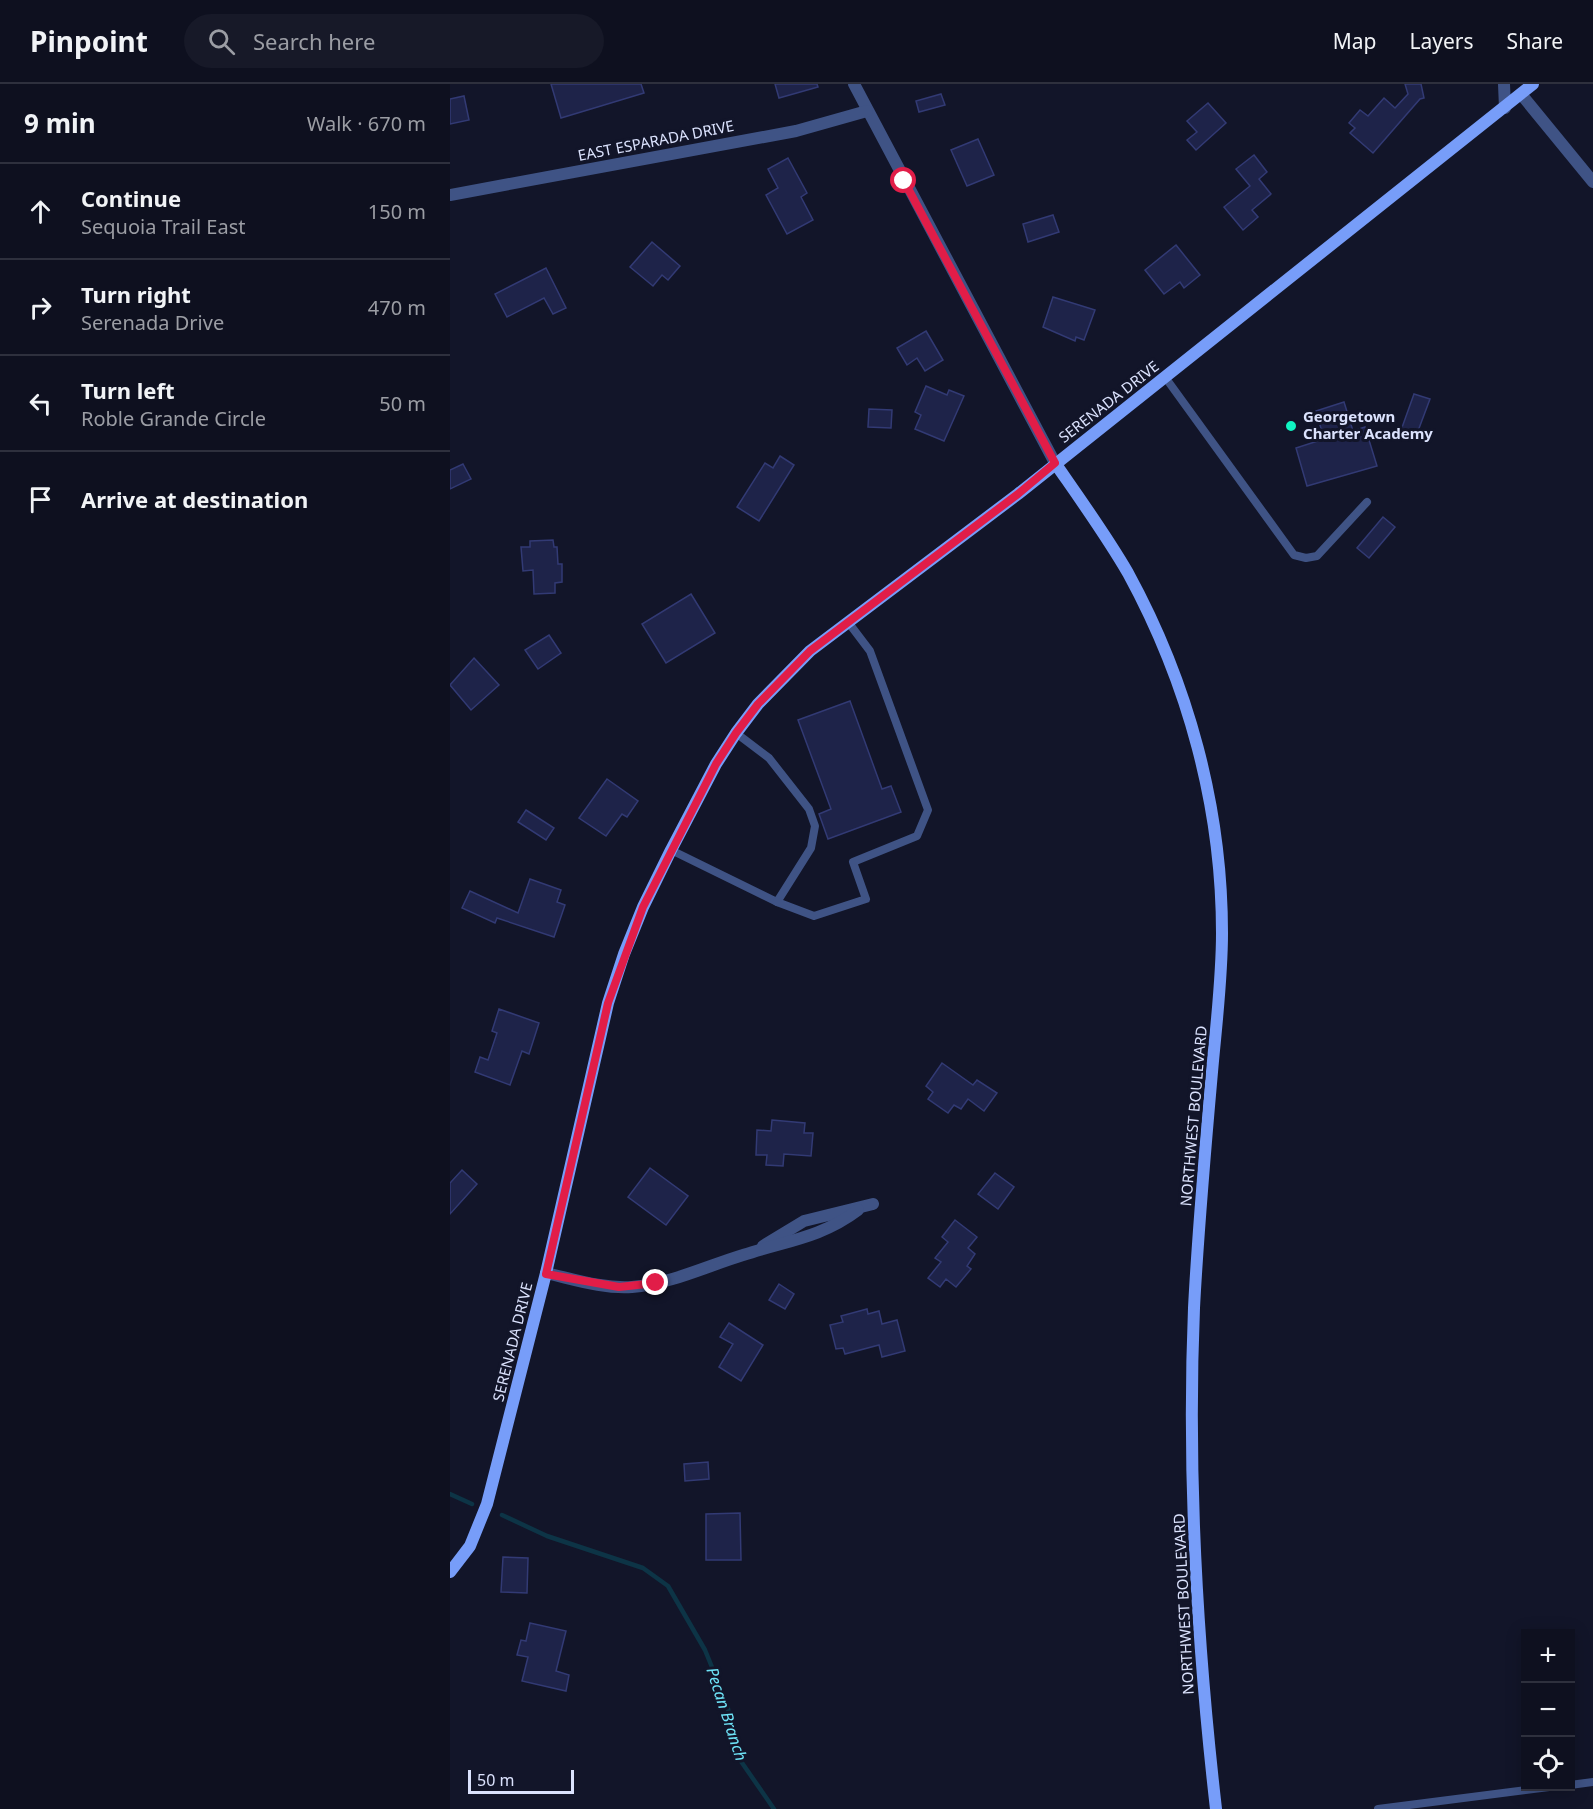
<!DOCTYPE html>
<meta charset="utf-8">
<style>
:root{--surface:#0e101f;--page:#171928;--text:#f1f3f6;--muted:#9b9da4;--line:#2e303d}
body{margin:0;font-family:"Noto Sans",sans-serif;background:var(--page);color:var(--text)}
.controls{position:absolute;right:18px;bottom:18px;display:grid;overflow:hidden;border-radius:0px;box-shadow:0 3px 15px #0003}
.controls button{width:54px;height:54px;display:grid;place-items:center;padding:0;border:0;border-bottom:2px solid var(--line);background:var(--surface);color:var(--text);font:30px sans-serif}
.scale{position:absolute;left:18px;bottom:15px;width:106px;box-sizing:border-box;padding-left:6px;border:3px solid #dbe2fd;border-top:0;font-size:16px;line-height:21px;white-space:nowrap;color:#dbe2fd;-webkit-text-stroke:4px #121529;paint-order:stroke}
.stop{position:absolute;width:18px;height:18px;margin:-14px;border:4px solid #e11d48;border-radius:50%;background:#fff}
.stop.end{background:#e11d48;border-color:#fff;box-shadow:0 2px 6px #0008}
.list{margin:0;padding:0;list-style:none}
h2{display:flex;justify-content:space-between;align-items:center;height:78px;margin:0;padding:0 24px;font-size:26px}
h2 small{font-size:20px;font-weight:400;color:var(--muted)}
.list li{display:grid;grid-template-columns:39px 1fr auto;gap:18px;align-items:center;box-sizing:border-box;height:96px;padding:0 24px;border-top:2px solid var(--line)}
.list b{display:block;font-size:22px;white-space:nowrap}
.list p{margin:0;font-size:20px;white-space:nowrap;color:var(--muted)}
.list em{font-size:20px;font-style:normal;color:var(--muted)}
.icon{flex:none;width:33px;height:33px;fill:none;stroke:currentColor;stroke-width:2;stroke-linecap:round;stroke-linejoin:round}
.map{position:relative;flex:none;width:1143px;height:1725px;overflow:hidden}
header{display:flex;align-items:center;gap:36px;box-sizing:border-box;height:84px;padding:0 30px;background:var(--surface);border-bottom:2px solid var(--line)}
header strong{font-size:28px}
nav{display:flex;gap:33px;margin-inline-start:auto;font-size:21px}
.search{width:420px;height:54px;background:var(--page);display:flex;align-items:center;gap:15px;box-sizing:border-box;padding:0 21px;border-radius:33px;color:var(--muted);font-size:22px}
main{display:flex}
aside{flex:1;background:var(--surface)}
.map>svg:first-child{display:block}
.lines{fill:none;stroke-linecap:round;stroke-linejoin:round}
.stream{stroke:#0d3446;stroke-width:4.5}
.building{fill:#1e2349;stroke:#323a74;stroke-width:1.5}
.lane{stroke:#3f5385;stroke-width:8}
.street{stroke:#3f5385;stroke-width:12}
.secondary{stroke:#779df9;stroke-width:12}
.route{stroke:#e11d48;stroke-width:8}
.poi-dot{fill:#10f4c2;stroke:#121529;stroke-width:2}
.labels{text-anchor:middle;stroke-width:6;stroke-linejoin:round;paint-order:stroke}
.street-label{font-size:15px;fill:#dbe2fd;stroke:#121529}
.poi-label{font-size:15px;font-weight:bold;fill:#dbe2fd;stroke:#121529;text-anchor:start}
.water-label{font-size:16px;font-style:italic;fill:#6ee4f8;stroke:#121529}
</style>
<header>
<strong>Pinpoint</strong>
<div class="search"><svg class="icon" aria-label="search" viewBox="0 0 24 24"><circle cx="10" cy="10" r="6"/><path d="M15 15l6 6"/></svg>Search here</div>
<nav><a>Map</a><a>Layers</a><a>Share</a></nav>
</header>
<main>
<aside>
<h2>9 min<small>Walk · 670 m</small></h2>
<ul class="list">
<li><svg class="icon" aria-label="ahead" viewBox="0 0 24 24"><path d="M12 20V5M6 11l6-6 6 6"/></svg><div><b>Continue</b><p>Sequoia Trail East</p></div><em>150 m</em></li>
<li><svg class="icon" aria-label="right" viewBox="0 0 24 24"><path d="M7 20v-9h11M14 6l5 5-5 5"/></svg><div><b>Turn right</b><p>Serenada Drive</p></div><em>470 m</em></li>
<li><svg class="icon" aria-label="left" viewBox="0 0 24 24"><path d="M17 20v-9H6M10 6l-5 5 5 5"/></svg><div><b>Turn left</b><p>Roble Grande Circle</p></div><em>50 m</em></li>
<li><svg class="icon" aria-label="arrive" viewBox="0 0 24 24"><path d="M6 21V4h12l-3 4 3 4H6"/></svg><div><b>Arrive at destination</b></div></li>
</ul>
</aside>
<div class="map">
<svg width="1143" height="1725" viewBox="0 0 1143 1725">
<rect width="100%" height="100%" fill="#121529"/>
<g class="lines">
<g class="stream">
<path d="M0 1410 22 1420"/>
<path d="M52 1431 97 1452 193 1484 218 1502 255 1566 277 1620 288 1673 324 1725"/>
</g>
</g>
<g class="building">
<path d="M101 0H191L194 9 111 34Z"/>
<path d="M325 0H367L368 3 329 14Z"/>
<path d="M955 0H971L974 14 970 15 923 69 900 49 905 44 899 39 910 26 918 32 934 14 945 24 958 10Z"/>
<path d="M491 10 495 21 469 28 466 17Z"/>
<path d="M14 12 19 36 0 40V15Z"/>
<path d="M758 19 776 39 746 66 737 56 747 48 737 37Z"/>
<path d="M528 55 544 91 517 102 501 66Z"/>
<path d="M804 71 817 88 809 95 821 110 802 126 808 133 793 146 774 123 800 102 786 85Z"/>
<path d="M338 74 357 109 351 113 363 136 337 150 316 111 328 104 318 85Z"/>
<path d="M603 131 609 148 578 158 573 140Z"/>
<path d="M202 158 230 182 218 196 212 191 203 202 180 183Z"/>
<path d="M726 161 750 191 734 204 730 198 714 210 695 186Z"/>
<path d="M96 184 116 224 103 230 94 214 57 233 45 210Z"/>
<path d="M603 213 645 226 634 256 626 253 625 257 593 243Z"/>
<path d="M476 247 493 276 475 287 467 274 457 281 447 264Z"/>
<path d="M476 302 497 311 499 306 514 312 494 357 465 345 471 331 465 328Z"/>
<path d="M964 310 980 315 965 355 950 349Z"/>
<path d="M894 318 903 347 915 343 927 382 857 402 846 364 874 355 866 327Z"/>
<path d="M419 325 442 326 441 344 418 343Z"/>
<path d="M330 372 344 381 309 437 287 423 315 379 323 384Z"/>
<path d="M13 380 21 395 0 405V386Z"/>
<path d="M933 433 945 443 919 474 907 464Z"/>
<path d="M103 456 104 463H107L108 480H112V498L105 499V509L84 510 83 486 73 487 71 463H80V457Z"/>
<path d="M241 510 265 549 216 579 192 540Z"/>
<path d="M99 551 111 569 88 585 75 566Z"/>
<path d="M24 574 49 601 21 626 0 601Z"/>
<path d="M400 617 432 705 441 702 451 728 378 755 369 730 381 725 348 636Z"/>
<path d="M157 695 188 717 177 733 172 730 156 752 129 734Z"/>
<path d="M76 726 104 744 96 756 68 738Z"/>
<path d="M80 795 111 806 107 818 115 821 104 853 47 834 45 839 12 824 20 807 68 829Z"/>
<path d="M49 925 89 939 79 970 72 967 60 1001 25 988 30 973 38 976 47 949 42 947Z"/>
<path d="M492 979 523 1001 527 996 547 1009 534 1027 518 1015 511 1025 504 1021 498 1029 478 1015 483 1008 476 1002Z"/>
<path d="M322 1036 355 1039 354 1049H363L361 1072 334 1070 333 1082 316 1081 317 1071H306L307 1046 321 1047Z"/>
<path d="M200 1084 238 1112 216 1141 178 1113Z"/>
<path d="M12 1086 27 1100 0 1130V1099Z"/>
<path d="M545 1089 564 1103 548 1125 528 1110Z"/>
<path d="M505 1136 527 1153 518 1164 525 1170 517 1182 521 1185 506 1203 496 1195 490 1203 478 1194 491 1178 485 1174 498 1158 492 1153Z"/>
<path d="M329 1200 344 1210 335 1225 319 1216Z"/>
<path d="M417 1225 418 1230 429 1227 432 1240 447 1236 455 1267 432 1273 429 1261 395 1270 393 1264 386 1265 380 1241 393 1238 391 1232Z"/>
<path d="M279 1239 313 1261 291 1297 269 1283 283 1260 270 1253Z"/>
<path d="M258 1378 259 1395 235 1397 234 1380Z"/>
<path d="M290 1429 291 1476H256V1430Z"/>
<path d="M53 1473 78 1474 77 1509 51 1508Z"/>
<path d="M80 1539 116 1547 106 1587 119 1591 116 1607 72 1597 78 1573 67 1571 71 1556 76 1557Z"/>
</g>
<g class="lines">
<g class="lane">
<path d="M715 293 844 471 856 474 867 472 917 418"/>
<path d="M221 766 327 818 361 764 365 742 359 725 319 674 286 649"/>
<path d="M327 818 364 832 416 815 403 778 467 752 478 726 420 567 398 538"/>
<path d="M1120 1701 1143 1698"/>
<path d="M928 1725 1107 1702"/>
</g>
<g class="street">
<path d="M404 0 605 379"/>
<path d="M1054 0 1055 24"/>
<path d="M1071 10 1143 98"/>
<path d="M0 111 346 47 417 27"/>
<path d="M313 1162 354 1137 423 1120"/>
<path d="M96 1189C123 1195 153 1205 182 1203 220 1200 257 1182 293 1171 335 1157 371 1154 408 1126"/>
</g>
<g class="secondary">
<path d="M605 379C630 415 656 451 678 489 738 599 772 723 772 849 772 896 766 942 762 988 755 1067 748 1146 744 1224 737 1392 747 1559 766 1725"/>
<path d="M0 1488 20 1462 37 1420 96 1189 158 919 174 870 193 823 221 766 266 680 286 649 308 620 360 567 568 410 1083 0"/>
</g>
</g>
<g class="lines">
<path class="route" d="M206 1199 169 1203 96 1190 158 919 193 823 266 680 286 649 308 620 360 567 568 410 605 379 454 97"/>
</g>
<circle class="poi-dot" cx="841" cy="342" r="6"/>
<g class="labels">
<g class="street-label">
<text transform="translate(206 57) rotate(-11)" y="5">EAST ESPARADA DRIVE</text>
<text transform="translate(659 318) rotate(-38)" y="5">SERENADA DRIVE</text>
<text transform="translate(744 1032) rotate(-85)" y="5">NORTHWEST BOULEVARD</text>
<text transform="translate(63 1258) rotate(-76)" y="5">SERENADA DRIVE</text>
<text transform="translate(734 1520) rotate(-93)" y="5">NORTHWEST BOULEVARD</text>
</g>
<g class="poi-label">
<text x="853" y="338">Georgetown<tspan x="853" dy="17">Charter Academy</tspan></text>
</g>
<g class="water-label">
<text transform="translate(277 1630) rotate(72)" y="6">Pecan Branch</text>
</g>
</g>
</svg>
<div class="controls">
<button>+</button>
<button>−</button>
<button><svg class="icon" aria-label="locate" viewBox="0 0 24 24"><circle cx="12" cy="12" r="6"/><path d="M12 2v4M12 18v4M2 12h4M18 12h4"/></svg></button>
</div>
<div class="scale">50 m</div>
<div class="stop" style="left:454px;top:97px"></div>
<div class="stop end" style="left:206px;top:1199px"></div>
</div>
</main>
